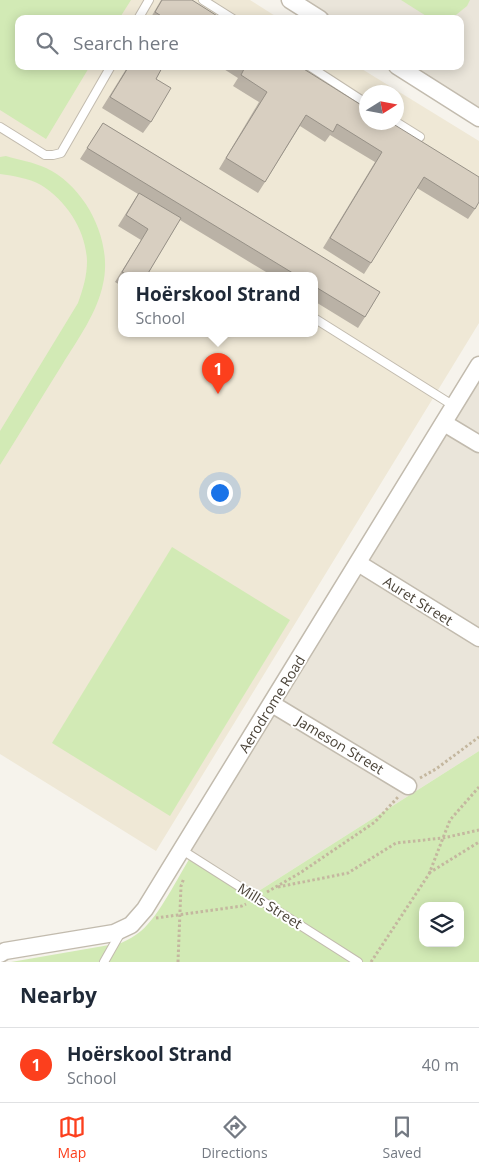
<!DOCTYPE html>
<meta charset="utf-8">
<style>
:root{--surface:#fff;--page:#f6f6f7;--text:#1f2937;--muted:#747a83;--line:#e0e1e3;--accent:#fc3f1d}
body{margin:0;font-family:"Open Sans",sans-serif;background:var(--page);color:var(--text)}
.controls{position:absolute;right:15px;bottom:15px;display:grid;overflow:hidden;border-radius:10px;box-shadow:0 2px 12px #0003}
.controls button{width:45px;height:45px;display:grid;place-items:center;padding:0;border:0;border-bottom:1px solid var(--line);background:var(--surface);color:var(--text);font:25px sans-serif}
.compass{position:absolute;left:359px;top:85px;width:45px;height:45px;border-radius:50%;background:var(--surface);box-shadow:0 2px 12px #0003;rotate:79deg}
.you{position:absolute;left:219px;top:492px;width:18px;height:18px;margin:-12px;border:4px solid #fff;border-radius:50%;background:#1a73e8;box-shadow:0 0 0 8px #1a73e833}
.badge{display:grid;place-items:center;width:32px;height:32px;border-radius:50%;background:var(--accent);color:#fff;font-size:16px;font-weight:700}
.pin{position:absolute;translate:-50% -41px;filter:drop-shadow(0 1px 2px #0008)}
.pin::after{content:'';position:absolute;top:26px;width:18px;height:15px;background:inherit;clip-path:polygon(0 0,100% 0,50% 100%)}
.popup{position:absolute;left:118px;top:272px;width:200px;height:65px;box-sizing:border-box;display:grid;place-content:center;border-radius:10px;background:var(--surface);filter:drop-shadow(0 1px 4px #0005);font-size:16px;white-space:nowrap;color:var(--muted)}
.popup b{font-size:19px;color:var(--text)}
.popup::after{content:'';position:absolute;left:50%;top:100%;margin-left:-10px;border:10px solid transparent;border-top-color:var(--surface)}
.list{margin:0;padding:0;list-style:none}
h2{display:flex;justify-content:space-between;align-items:center;height:65px;margin:0;padding:0 20px;font-size:21px}
h2 small{font-size:16px;font-weight:400;color:var(--muted)}
.list li{display:grid;grid-template-columns:32px 1fr auto;gap:15px;align-items:center;box-sizing:border-box;height:75px;padding:0 20px;border-top:1px solid var(--line)}
.list b{display:block;font-size:19px;white-space:nowrap}
.list p{margin:0;font-size:16px;white-space:nowrap;color:var(--muted)}
.list em{font-size:16px;font-style:normal;color:var(--muted)}
.icon{flex:none;width:28px;height:28px;fill:none;stroke:currentColor;stroke-width:2;stroke-linecap:round;stroke-linejoin:round}
.map{position:relative;flex:none;width:479px;height:962px;overflow:hidden}
.search{position:absolute;background:var(--surface);box-shadow:0 2px 12px #0003;left:15px;right:15px;top:15px;height:55px;display:flex;align-items:center;gap:12px;box-sizing:border-box;padding:0 18px;border-radius:10px;color:var(--muted);font-size:19px}
.sheet{height:140px;background:var(--surface)}
nav{display:flex;justify-content:space-around;align-items:center;box-sizing:border-box;height:70px;border-top:1px solid var(--line);background:var(--surface);font-size:14px;color:var(--muted)}
nav a{display:grid;justify-items:center;gap:2px}
nav .on{color:var(--accent)}
.map>svg:first-child{display:block}
.residential{fill:#eae5da}
.education{fill:#efe8d6;fill-rule:evenodd}
.green{fill:#d2eab5;fill-rule:evenodd}
.lines{fill:none;stroke-linecap:round;stroke-linejoin:round}
.lane-casing{stroke:#c2bbae;stroke-width:10}
.street-casing{stroke:#c2bbae;stroke-width:19}
.path{stroke:#c4b79f;stroke-width:3;stroke-dasharray:2.5 2.5;stroke-linecap:butt}
.lane{stroke:#fff;stroke-width:8}
.street{stroke:#fff;stroke-width:16}
.wall{fill:#bab2a6}
.building{fill:#d8cfc1;stroke:#979187}
.labels{text-anchor:middle;stroke-width:4;stroke-linejoin:round;paint-order:stroke}
.street-label{font-size:14px;fill:#4b4439;stroke:#fff}
</style>
<div class="map">
<svg width="479" height="962" viewBox="0 0 479 962">
<rect width="100%" height="100%" fill="#f6f3ec"/>
<g class="residential">
<path d="M286 0H479V119L394 66H460V19H316Z"/>
<path d="M479 365V751L254 894 182 850Z"/>
</g>
<path class="education" d="M0 0H250L280 19H19V66H357L479 141V323L156 851 0 754ZM366 92H396V122H366ZM122 275H314V333H122Z"/>
<g class="green">
<path d="M0 0H131L119 19H19V66H90L46 139 0 110Z"/>
<path d="M401 0H470L467 6 451 19H431Z"/>
<path d="M6 156C19 160 33 162 46 168 86 187 113 241 103 284 97 313 78 339 62 365 41 398 21 432 0 465V431L78 303C83 289 87 276 87 261 86 231 67 201 41 185 28 178 14 176 0 174V157Z"/>
<path d="M172 547 290 620 170 816 52 743Z"/>
<path d="M479 751V962H11L121 943C128 940 135 936 141 931 159 916 178 877 191 856L254 894ZM423 906H460V943H423Z"/>
</g>
<g class="lines">
<defs>
<g id="lane">
<path d="M203 0 233 19"/>
<path d="M138 19 149 0"/>
<path d="M309 66 366 103"/>
<path d="M396 122 420 137"/>
<path d="M0 127 45 155H53L61 153 111 66"/>
<path d="M314 318 454 406"/>
<path d="M182 850 358 962"/>
<path d="M104 962 121 932"/>
</g>
<g id="street">
<path d="M290 0 320 19"/>
<path d="M397 66 479 118"/>
<path d="M444 423 479 444"/>
<path d="M358 563 479 638"/>
<path d="M272 704 408 786"/>
<path d="M0 954 5 951 114 933 131 925 145 909 479 365"/>
</g>
</defs>
<use href="#lane" class="lane-casing"/>
<use href="#street" class="street-casing"/>
<g class="path">
<path d="M420 778 436 769 479 737"/>
<path d="M429 873 479 842"/>
<path d="M278 887 348 873 396 843 443 838 479 830"/>
<path d="M267 892 300 873 375 822 398 797"/>
<path d="M156 918 242 906 246 904"/>
<path d="M178 962 181 886 184 878"/>
<path d="M371 962 429 874 450 820 479 787"/>
</g>
<use href="#lane" class="lane"/>
<use href="#street" class="street"/>
</g>
<g class="wall">
<path d="M161 0H192L222 19H150Z"/>
<path d="M128 66H163L156 79 151 122 143 133 102 108Z"/>
<path d="M219 66H299L475 209 468 219 417 188 371 263 364 274 323 248 375 162 330 135 325 142 300 126 265 182 258 193 219 169 259 102 233 86 238 78Z"/>
<path d="M103 123 380 292 365 317 358 328 314 301V275H271L180 220 147 275H122V286L115 282 141 240 118 226 138 194 80 159Z"/>
</g>
<g class="building">
<path d="M162 0H192L222 19H166L155 12Z"/>
<path d="M129 66H163L156 79 171 88 151 122 110 97Z"/>
<path d="M244 66H299L366 108V122H390L479 177V202L475 209 424 177 371 263 330 238 382 152 337 124 333 132 306 115 265 182 226 158 267 92 241 75 245 67Z"/>
<path d="M103 123 380 292 365 317 314 286V275H296L87 148Z"/>
<path d="M139 193 181 218 147 275H128L122 272 148 229 126 215Z"/>
</g>
<g class="labels">
<g class="street-label">
<text transform="translate(418 601) rotate(32)" y="5">Auret Street</text>
<text transform="translate(272 704) rotate(-58)" y="5">Aerodrome Road</text>
<text transform="translate(340 745) rotate(31)" y="5">Jameson Street</text>
<text transform="translate(270 906) rotate(32)" y="5">Mills Street</text>
</g>
</g>
</svg>
<div class="controls">
<button><svg class="icon" aria-label="layers" viewBox="0 0 24 24"><path d="M12 4l9 5-9 5-9-5zM3 14l9 5 9-5"/></svg></button>
</div>
<svg class="compass" viewBox="-18 -18 36 36"><path d="M0-13l5 13h-10z" fill="#e53935"/><path d="M0 13l5-13h-10z" fill="#747a83"/></svg>
<div class="you"></div>
<div class="pin badge" style="left:218px;top:394px">1</div>
<div class="popup"><b>Hoërskool Strand</b>School</div>
<div class="search"><svg class="icon" aria-label="search" viewBox="0 0 24 24"><circle cx="10" cy="10" r="6"/><path d="M15 15l6 6"/></svg>Search here</div>
</div>
<section class="sheet">
<h2>Nearby<small></small></h2>
<ul class="list">
<li><span class="badge">1</span><div><b>Hoërskool Strand</b><p>School</p></div><em>40 m</em></li>
</ul>
</section>
<nav>
<a class="on"><svg class="icon" aria-label="map" viewBox="0 0 24 24"><path d="M3 6l6-2 6 2 6-2v14l-6 2-6-2-6 2zM9 4v14M15 6v14"/></svg>Map</a>
<a><svg class="icon" aria-label="directions" viewBox="0 0 24 24"><path d="M12 3l9 9-9 9-9-9zM9 14v-3h6M13 9l2 2-2 2"/></svg>Directions</a>
<a><svg class="icon" aria-label="saved" viewBox="0 0 24 24"><path d="M7 4h10v16l-5-4-5 4z"/></svg>Saved</a>
</nav>
